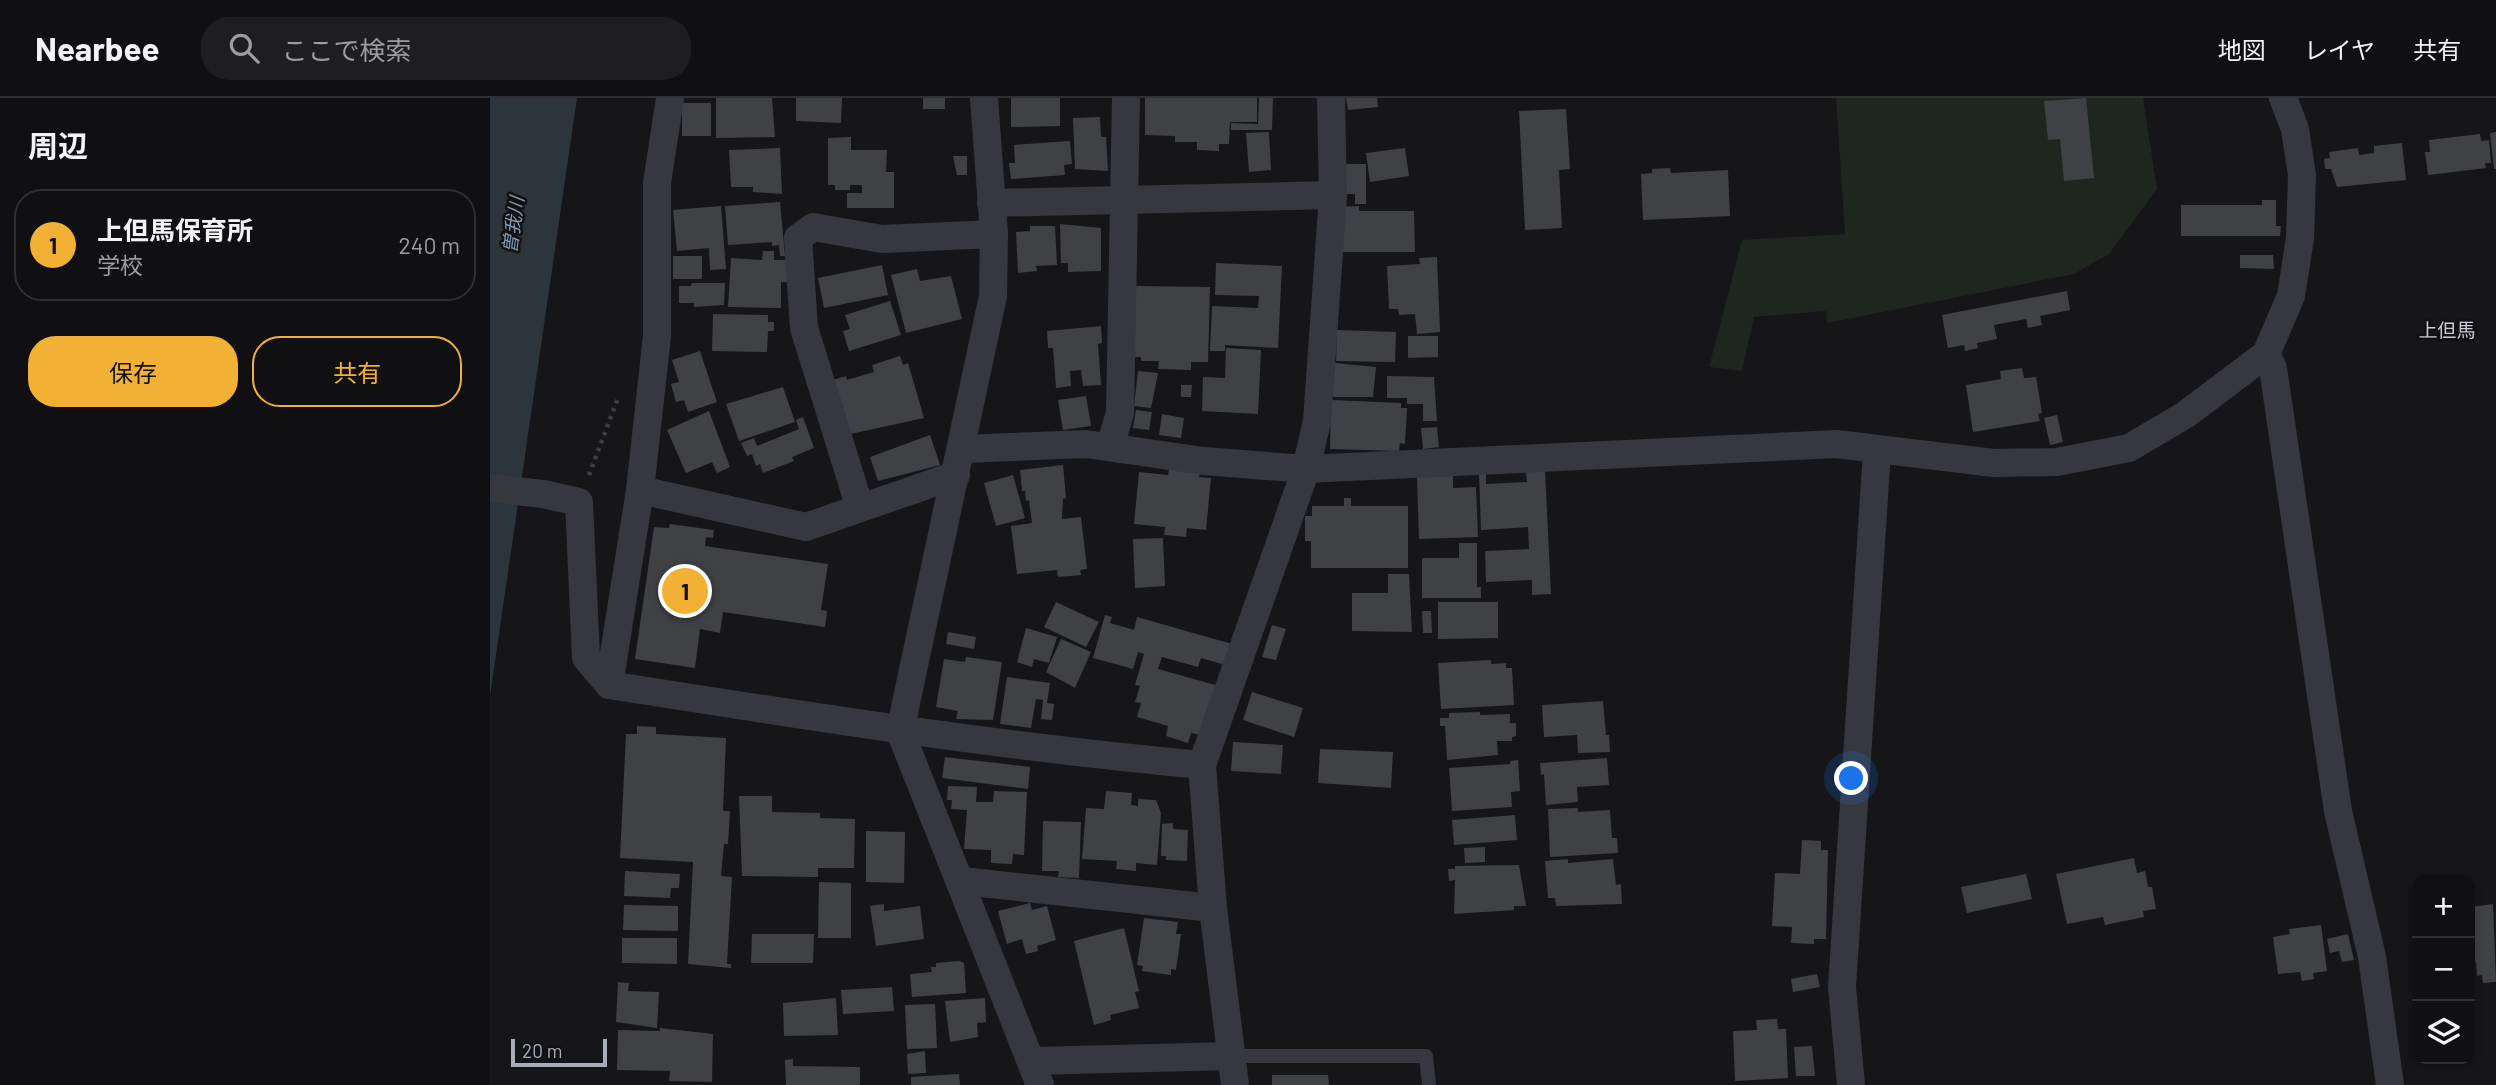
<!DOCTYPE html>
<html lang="ja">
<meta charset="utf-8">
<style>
:root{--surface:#101012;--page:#1e1e20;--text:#f1f3f6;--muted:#9c9d9f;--line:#303032;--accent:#f2b134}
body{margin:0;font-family:Barlow,"Noto Sans JP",sans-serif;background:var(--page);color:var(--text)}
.controls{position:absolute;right:21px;bottom:21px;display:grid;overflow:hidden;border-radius:14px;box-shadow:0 4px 10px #0003}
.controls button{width:63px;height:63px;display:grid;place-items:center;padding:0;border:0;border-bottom:2px solid var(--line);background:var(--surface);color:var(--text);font:35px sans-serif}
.scale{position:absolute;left:21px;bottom:18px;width:96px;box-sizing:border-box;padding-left:7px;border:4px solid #a8adb8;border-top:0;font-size:19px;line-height:24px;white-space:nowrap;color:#a8adb8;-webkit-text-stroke:5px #111113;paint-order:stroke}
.you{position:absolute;left:1362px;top:681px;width:24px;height:24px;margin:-18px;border:5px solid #fff;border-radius:50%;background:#1a73e8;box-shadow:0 0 0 10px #1a73e833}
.badge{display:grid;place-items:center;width:46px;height:46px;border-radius:50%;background:var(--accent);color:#111;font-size:23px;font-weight:700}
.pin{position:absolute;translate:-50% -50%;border:4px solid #fff;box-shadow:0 2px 7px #0006}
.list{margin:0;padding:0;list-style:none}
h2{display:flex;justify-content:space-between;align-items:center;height:91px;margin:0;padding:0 28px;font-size:30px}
h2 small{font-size:23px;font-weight:400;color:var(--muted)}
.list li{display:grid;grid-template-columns:46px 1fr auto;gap:21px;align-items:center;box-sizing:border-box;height:112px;margin:0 14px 14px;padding:0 14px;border:2px solid var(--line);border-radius:28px}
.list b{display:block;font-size:26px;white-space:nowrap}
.list p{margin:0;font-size:23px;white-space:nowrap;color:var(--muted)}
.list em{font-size:23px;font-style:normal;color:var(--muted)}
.actions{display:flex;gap:14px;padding:21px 28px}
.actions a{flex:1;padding:16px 0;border:2px solid var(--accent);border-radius:28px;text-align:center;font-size:24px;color:var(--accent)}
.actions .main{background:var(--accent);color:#111}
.icon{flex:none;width:38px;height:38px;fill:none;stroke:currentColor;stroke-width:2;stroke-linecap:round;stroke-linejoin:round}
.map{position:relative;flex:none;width:2006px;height:987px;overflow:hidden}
header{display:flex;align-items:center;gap:42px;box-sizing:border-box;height:98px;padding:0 35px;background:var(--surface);border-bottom:2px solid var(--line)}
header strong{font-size:33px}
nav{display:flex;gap:38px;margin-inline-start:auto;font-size:24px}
.search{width:490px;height:63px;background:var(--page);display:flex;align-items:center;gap:18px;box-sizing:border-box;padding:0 24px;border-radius:28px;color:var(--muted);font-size:26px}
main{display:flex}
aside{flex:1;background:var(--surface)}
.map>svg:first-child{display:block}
.green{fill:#1e261f}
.water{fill:#2c353c}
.building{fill:#404145}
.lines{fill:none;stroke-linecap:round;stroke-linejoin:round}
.path{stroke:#3d3f44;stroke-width:4.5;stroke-dasharray:3.5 5;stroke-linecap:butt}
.service{stroke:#37383d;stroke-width:14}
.minor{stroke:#37383d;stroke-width:28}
.labels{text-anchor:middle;stroke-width:5;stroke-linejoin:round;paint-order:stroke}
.water-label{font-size:19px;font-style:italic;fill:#7f9bb3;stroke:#111113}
.neighbourhood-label{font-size:19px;fill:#c9ccd4;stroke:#111113}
</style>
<header>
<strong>Nearbee</strong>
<div class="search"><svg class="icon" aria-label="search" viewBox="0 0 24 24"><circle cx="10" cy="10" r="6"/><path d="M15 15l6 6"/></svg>ここで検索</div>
<nav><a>地図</a><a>レイヤ</a><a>共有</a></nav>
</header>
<main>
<aside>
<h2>周辺<small></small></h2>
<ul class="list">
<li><span class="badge">1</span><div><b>上但馬保育所</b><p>学校</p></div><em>240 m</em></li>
</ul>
<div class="actions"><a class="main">保存</a><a>共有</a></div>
</aside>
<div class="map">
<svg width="2006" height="987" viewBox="0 0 2006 987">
<rect width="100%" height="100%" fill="#161618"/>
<path class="green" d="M1346 0H1653L1667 91 1619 156 1584 176 1337 225 1336 213 1264 219 1252 273 1219 269 1252 142 1355 136Z"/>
<path class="water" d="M0 0H87L0 598Z"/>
<g class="building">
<path d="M226 0H282L285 39 226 40Z"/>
<path d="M306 0H352L351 25 306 23Z"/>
<rect x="433" y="0" width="22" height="11"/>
<path d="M521 0H570V28L521 29Z"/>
<path d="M655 0H767V24H740L739 46H729V53L707 52V44H685V38L655 37Z"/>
<path d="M769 0H783L782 32H741V25L768 26Z"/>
<path d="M856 0H887L888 9 858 12Z"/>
<path d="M1596 0 1604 80 1574 83 1570 41 1558 42 1554 3Z"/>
<rect x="192" y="5" width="29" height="33"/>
<path d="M1076 11 1080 71 1069 72 1072 130 1035 132 1029 13Z"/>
<path d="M610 19 611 39H616L618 73 585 71 583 20Z"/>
<path d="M779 34 781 72 759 74 756 35Z"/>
<path d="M2006 34V71H2004L2000 35Z"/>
<path d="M1990 36 1991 43 1999 42 2001 65H1995L1996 70 1938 77 1935 54H1940L1939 42Z"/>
<path d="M361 39V52H397L396 74H404V110H357V95H372V87H360V92H345V87H338V40Z"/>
<path d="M580 43 582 66 574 67 575 77 521 81 519 65H525L524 47Z"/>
<path d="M1912 45 1916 82 1847 89 1841 71H1835L1834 61 1840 60 1839 54 1868 50 1869 57 1884 55V48Z"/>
<path d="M290 50 292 96 263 94V89H241L239 52Z"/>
<path d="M915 50 919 78 880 84 876 55Z"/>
<path d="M463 58H477V77H467Z"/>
<path d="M850 66H876V106H865V96H850Z"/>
<path d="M1180 70 1181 75 1238 72 1240 118 1153 122 1151 76 1162 75V71Z"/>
<path d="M1772 102H1786V128H1791L1790 138H1691V107H1772Z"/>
<path d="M290 104 295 158H290L289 147 282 148V144L238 147 235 108Z"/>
<path d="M231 108 236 171 220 172 219 150 187 153 183 112Z"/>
<path d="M869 108V113H924L925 154H847L848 109Z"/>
<path d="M570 126 611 130V173L578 174V165H571Z"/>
<path d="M540 128H565L567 167 546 168 547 173 528 175 526 134 540 133Z"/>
<path d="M273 153H284V162H297V184H291V210L238 209 241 160 272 162Z"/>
<path d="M1750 157H1783L1784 171 1750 170Z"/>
<rect x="183" y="158" width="29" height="23"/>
<path d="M947 159 950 234 927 236 925 216 909 217 908 211H899L897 168 930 166 929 160Z"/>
<path d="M726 165 792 168 788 250 735 247V253H720L722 208 768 210 769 198 725 197Z"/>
<path d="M392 167 398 197 334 210 328 180Z"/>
<path d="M427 171 430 183 461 178 472 221 416 235 401 177Z"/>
<path d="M202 185H235L234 207 204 209V205H189V188H201Z"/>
<path d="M645 188 720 189 718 264H701V272L668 271 669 263H651V259H643Z"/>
<path d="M1577 193 1580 212 1550 218 1552 227 1538 230 1536 221 1504 227 1507 241 1487 245 1488 250 1475 253 1474 247 1458 250 1452 217Z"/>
<path d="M400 203 411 237 359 253 353 233 360 231 355 217Z"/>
<path d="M223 216 278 217V224H284V233H278L277 254 222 253Z"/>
<path d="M611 228 612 245 608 246 611 287 593 288 591 272 580 273 581 288 566 290 563 250H558L557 233Z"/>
<path d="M847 232 906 234 905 264 846 263Z"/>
<path d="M918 238H948V259L918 260Z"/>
<path d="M736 250 771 252 768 316 712 313 713 279 735 280Z"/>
<path d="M210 253 227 304 198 314 194 302 186 304 181 286 189 284 182 262Z"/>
<path d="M410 258 413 267 418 265 434 320 356 337 340 283 356 278 357 282 384 274 382 267Z"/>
<path d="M845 265 886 269 883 299H842Z"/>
<path d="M1532 270 1534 280 1546 279 1552 315 1548 316 1550 323 1483 334 1476 287 1511 281 1510 273Z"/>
<path d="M648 273 668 275 661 310 644 308Z"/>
<path d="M897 278 944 279 947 323H933V306H917V300H897Z"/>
<path d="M691 287H702L701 299H691Z"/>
<path d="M293 289 305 324 249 343 236 306Z"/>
<path d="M596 298 601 328 573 332 568 302Z"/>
<path d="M841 302 911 305V310H917L915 346 910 345 909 353 840 351Z"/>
<path d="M646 312 662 314 659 332 643 330Z"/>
<path d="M219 313 240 369 227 375 222 364 196 375 177 332Z"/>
<path d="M672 316 694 320 691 340 669 337Z"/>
<path d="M1567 317 1573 344 1560 347 1554 320Z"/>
<path d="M313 319 324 350 302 359 304 363 273 375 270 366 266 368 262 356 257 358 251 345 264 340 267 348 309 331 306 322Z"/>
<path d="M947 329 949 349 933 351 931 330Z"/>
<path d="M440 337 450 367 388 383 380 359Z"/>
<path d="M573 367 576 400 573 401 572 421 591 419 597 471 590 472 591 477 568 479 567 472 527 476 521 428 542 425 539 402 536 403 535 393H532L530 372Z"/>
<path d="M679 371 710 374 709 379 721 380 716 432 697 430 696 439 674 437 675 429 644 426 649 374 678 377Z"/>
<path d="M1055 372 1061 496 1042 497V482L996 484 995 453 1039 451 1038 429 991 432 989 375 996 374V386L1037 384 1036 373Z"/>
<path d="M523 377 535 420 506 428 494 385Z"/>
<path d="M963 378V390L986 389 988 439 929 441 927 379Z"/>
<path d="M854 400H861V408H918V470H821V443H815V418H822V408H854Z"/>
<path d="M180 426 224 432 223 440 216 439 215 448 338 466 331 512 337 513 335 529 233 514 230 535 210 531 205 570 145 561 164 429 179 430Z"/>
<path d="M673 440 675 488 645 490 643 441Z"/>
<path d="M969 445H987V489H991V500H932V460H969Z"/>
<path d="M898 476H919L922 534 862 533V495H898Z"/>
<path d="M566 504 609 524 596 549 554 529Z"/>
<path d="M948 504H1008V540L948 541Z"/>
<path d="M932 513H941L942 535H933Z"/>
<path d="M615 517 622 519 620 525 644 532 647 519 742 546 736 567 711 560 708 569 672 559 668 571 729 588 715 638 701 635 698 645 676 638 678 628 647 619 651 605 645 604 650 588 645 587 654 556 648 554 643 571 603 560Z"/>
<path d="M782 527 796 531 786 562 772 559Z"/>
<path d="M536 530 567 539 559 565 544 561 542 569 527 564Z"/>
<path d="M458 534 486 539 484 551 456 546Z"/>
<path d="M571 541 601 554 585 590 556 574Z"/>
<path d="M476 559 512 564 503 622 466 621 468 613 446 609 454 561 475 564Z"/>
<path d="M1001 562V566L1016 565V570H1022L1024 607 951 611 948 565Z"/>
<path d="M517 579 560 585 557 605 564 606 562 622 551 621 553 602 546 601 541 630 510 626Z"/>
<path d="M762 594 813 610 804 639 753 622Z"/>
<path d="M1113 603 1116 637H1119L1120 654 1088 655 1087 637 1054 639 1052 607Z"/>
<path d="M990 614V617L1020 616V625H1026V638L1022 639V643H1007L1008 657 957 662 955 628H950V620H959V615Z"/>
<path d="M147 628 166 629V636L236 640 233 713H240L238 746H234L231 778 242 779 237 866H241V870L198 866 203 764 130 760 136 636H147Z"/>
<path d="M743 644 793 647 791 676 741 673Z"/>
<path d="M830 651 903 654 901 690 828 685Z"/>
<path d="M455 659 540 669 538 691 452 680Z"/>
<path d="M1117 660 1119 687 1087 689 1088 704 1056 707 1054 676 1051 677 1050 665Z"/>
<path d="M1028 662 1030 693 1021 694 1022 709 962 713 959 670 1020 666V663Z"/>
<path d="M458 688 487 689 486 704H503L504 693 537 694 534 757 523 756 522 766 501 765V752L474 751 477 712 461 711 462 702H457Z"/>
<path d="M616 693 642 695 641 707 648 708V701L666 702 671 715 667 767 646 765V773L626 771 627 763 592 761 596 710 614 711Z"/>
<path d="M249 698H282V714L330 715V720L365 721 364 770H328V779L252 778Z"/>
<path d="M1088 710V714L1120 712 1122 740H1127L1128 755 1060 759 1058 711Z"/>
<path d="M1025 717 1027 742 964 747 962 722Z"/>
<path d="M553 723 591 724 589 780 568 779 569 773H552Z"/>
<path d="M683 725V731L698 732 697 763 676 762V758H671L672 726Z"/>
<path d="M376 733 415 734 414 785 376 784Z"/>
<path d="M1312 742 1331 743V752H1338L1336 841H1324V846L1301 845 1302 829 1282 828 1285 775 1310 776Z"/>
<path d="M995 749V764L975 765 974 750Z"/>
<path d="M1644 760 1647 775 1655 773 1658 789H1662L1666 811 1653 813 1654 819 1615 827 1613 819 1577 826 1566 776Z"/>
<path d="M1078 761V765L1123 761 1126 787 1131 786 1132 806 1066 808 1065 800H1058L1055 763Z"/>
<path d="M1029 767 1036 808H1024V812L964 816 965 782 959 783 958 771H965V768Z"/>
<path d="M135 773 190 776 189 790H181L180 800 134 798Z"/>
<path d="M1536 776 1542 801 1477 815 1471 789Z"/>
<path d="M329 784 361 785V840H328Z"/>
<path d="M540 805 542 812 557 808 566 842 547 848 548 853 536 856 532 841 517 846 508 813Z"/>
<path d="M394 806V813L430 808 434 841 386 848 380 808Z"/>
<path d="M2003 806 2006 884 1993 885 1992 877 1987 878 1986 864 1980 865V809Z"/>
<path d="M134 807 188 808V833L133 832Z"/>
<path d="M654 820 688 824 686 836H691L686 872 681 871V877L652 873 653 868 647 867Z"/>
<path d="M1831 827 1837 873 1823 875 1824 881 1812 883 1810 874 1788 876 1783 839 1800 836 1799 831Z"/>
<path d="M634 830 649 893 645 894 649 910 620 917 621 922 604 927 584 843Z"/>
<path d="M262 836H324L323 865H261Z"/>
<path d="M1858 836 1864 862 1852 864 1849 853 1840 855 1837 841Z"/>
<path d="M132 840H187V866L132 865Z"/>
<path d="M469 863 474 865 476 895 422 899 420 876 442 874 441 869H446V865Z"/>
<path d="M1327 876 1330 889 1303 894 1301 881Z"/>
<path d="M128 884 139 885 138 893 169 894 167 930 126 924Z"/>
<path d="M402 889 404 913 353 916 351 892Z"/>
<path d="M346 900 348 937 294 938 293 905Z"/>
<path d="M495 900 496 924 487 925 488 939 460 944 455 903Z"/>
<path d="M445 906 447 950 417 951 415 907Z"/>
<path d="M1287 921 1288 931H1296L1298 980 1245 983 1243 933 1267 932 1266 922Z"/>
<path d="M170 930 223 936 222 984 179 983 180 973 127 972 128 932 170 933Z"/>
<path d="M1322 948 1325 978H1306L1304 949Z"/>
<path d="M435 953 436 975 418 976 417 956Z"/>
<path d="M303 961V968L370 969V987H296L295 962Z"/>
<path d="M469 976 470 987H421V979Z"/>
<path d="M782 977H838L839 987H782Z"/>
</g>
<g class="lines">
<path class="path" d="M99 377 128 300"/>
<path class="service" d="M742 958H936L939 987"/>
<g class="minor">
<path d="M180 0 167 85V238L150 392 316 429 466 377"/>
<path d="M494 0 504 136 503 198 410 633 550 987"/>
<path d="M501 105 843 97"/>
<path d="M1776 256 1783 270 1848 713 1882 859 1900 987"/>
<path d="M620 348 630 315 636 0"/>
<path d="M473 351 596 346 714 363 816 371 1346 346 1504 365 1567 364 1639 350 1695 317 1776 256 1801 198 1810 140 1812 77 1805 31 1793 0"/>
<path d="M0 390 53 396 89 404 96 560 119 587C316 618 513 649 712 667"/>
<path d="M370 410 314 230 308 140 323 129 392 141 504 136"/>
<path d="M119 587 150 392"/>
<path d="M472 783 723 810"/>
<path d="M542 963 742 958"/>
<path d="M745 987 723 810 712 667 816 371 827 323 843 97 841 0"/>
<path d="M1361 987 1352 889 1387 353"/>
</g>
</g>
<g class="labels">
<g class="water-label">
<text transform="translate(23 127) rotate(-82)" y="7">曽我川</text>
</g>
<g class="neighbourhood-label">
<text x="1957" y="239">上但馬</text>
</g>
</g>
</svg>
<div class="controls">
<button>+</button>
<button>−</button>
<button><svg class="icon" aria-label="layers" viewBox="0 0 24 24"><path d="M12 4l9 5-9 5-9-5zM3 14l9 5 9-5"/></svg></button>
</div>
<div class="scale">20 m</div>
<div class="you"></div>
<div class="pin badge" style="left:195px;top:493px">1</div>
</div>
</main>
